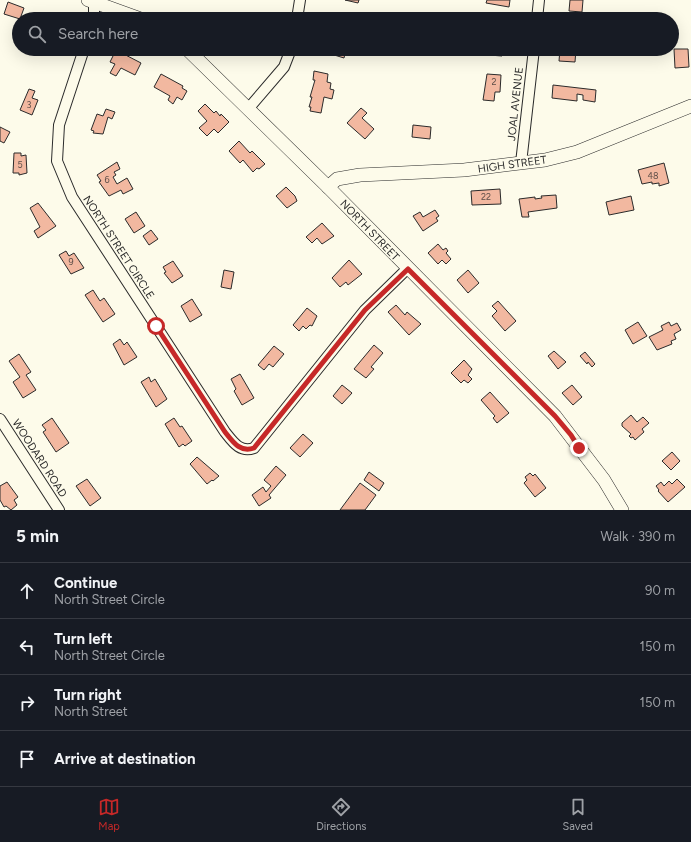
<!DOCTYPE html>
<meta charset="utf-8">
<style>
:root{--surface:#171b24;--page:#20242c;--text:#f1f3f6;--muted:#9ea1a6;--line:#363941;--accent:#c62828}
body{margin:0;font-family:Figtree,sans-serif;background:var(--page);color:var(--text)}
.stop{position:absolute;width:12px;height:12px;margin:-9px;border:3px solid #c62828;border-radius:50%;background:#fff}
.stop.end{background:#c62828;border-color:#fff;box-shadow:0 1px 4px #0008}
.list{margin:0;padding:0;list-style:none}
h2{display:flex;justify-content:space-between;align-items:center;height:52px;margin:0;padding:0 16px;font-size:17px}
h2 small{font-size:13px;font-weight:400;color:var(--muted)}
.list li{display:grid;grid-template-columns:26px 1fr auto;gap:12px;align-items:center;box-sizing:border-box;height:56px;padding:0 16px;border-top:1px solid var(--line)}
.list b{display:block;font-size:15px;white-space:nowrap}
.list p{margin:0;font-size:13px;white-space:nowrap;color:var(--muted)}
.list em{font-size:13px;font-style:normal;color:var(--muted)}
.icon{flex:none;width:22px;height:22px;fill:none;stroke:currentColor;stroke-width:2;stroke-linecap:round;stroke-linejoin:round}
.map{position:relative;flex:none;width:691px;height:510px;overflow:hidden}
.search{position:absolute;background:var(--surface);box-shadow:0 4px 16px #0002;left:12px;right:12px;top:12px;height:44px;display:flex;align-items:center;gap:10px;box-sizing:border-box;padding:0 14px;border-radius:22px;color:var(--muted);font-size:15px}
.sheet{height:276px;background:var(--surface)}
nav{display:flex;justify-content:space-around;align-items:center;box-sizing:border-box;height:56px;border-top:1px solid var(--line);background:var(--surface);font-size:11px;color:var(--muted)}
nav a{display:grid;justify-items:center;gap:2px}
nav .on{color:var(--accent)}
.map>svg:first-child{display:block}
.building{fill:#f2b8a0;stroke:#2b2b2b}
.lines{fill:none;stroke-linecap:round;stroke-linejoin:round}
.minor-casing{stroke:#2b2b2b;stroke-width:12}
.tertiary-casing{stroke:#2b2b2b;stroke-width:14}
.minor{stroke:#fdfbea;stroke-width:10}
.tertiary{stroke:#fdfbea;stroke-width:13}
.route{stroke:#c62828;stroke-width:5}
.labels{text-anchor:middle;stroke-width:3;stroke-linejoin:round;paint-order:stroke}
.number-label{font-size:9px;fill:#5d4e48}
.street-label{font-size:11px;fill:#2b2b2b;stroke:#fdfbea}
</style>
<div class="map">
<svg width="691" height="510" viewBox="0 0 691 510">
<rect width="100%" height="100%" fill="#fdfbea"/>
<g class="building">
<path d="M345 0H359L358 3Z"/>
<path d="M487 0H510L509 7 486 3Z"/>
<path d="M570 0H583L582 12 569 11Z"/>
<path d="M8 2 24 8 20 19 4 14Z"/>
<path d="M41 14 56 19H40Z"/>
<path d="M333 49H346L344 58 331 54Z"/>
<path d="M490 49H503L502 56 489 55Z"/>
<path d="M560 49H576L575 62 559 61Z"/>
<path d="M674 49H688L689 67 675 68Z"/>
<path d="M116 50 141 63 135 75 121 68 116 76 110 73 115 64 110 62Z"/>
<path d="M314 71 328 74 327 82 331 83 330 89 334 90 332 99 324 97 321 113 310 111 311 107H309L312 97H310L315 80H313Z"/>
<path d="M161 74 183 86 182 88 187 91 182 100 177 97 173 104 168 100 170 96 154 87Z"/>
<path d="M487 74 501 75 500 92H495L494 101 483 100Z"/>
<path d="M553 85 596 90 595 102 583 100V95L577 94V101L552 98Z"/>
<path d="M29 89 35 91 32 98 38 100 32 115 20 110Z"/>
<path d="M205 104 214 113 216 111 220 116 221 114 229 122 218 133 214 129 207 136 199 128 207 121 198 111Z"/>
<path d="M361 108 367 113 362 118 374 129 365 139 347 123Z"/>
<path d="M106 109 115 112 112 119 108 117 103 134 93 133 94 131 91 130 97 114 103 116Z"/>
<path d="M413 125 431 127 430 139 412 137Z"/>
<path d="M0 127 10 132 4 143 0 141Z"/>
<path d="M239 141 250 153 252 151 265 164 259 169 257 168 253 172 243 160 240 163 229 151Z"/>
<path d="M14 153H21V156L26 155 27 173 19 175V173H13Z"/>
<path d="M117 162 120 169 114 172 116 175 113 177 117 184 127 178 133 189 123 194 121 190 109 196 99 182 101 181 97 175Z"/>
<path d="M664 163 669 183 659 186V183L652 184V182L642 184 638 170Z"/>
<path d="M286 187 295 196 297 201 287 208 276 196Z"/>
<path d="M500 189 501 204 472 205 471 191Z"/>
<path d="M556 195 557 208 528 212 529 217H522L519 199 535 197V199L542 198 541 196Z"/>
<path d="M631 196 634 210 609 215 606 202Z"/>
<path d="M38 203 56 226 38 238 34 231 40 227 30 208Z"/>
<path d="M435 210 439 216 436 218 438 221 423 231 413 216 420 212 423 217Z"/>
<path d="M136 212 145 226 134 233 125 219Z"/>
<path d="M322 223 334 236 322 244 317 238 312 243 306 237Z"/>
<path d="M151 230 158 239 149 245 143 236Z"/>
<path d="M438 244 443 250 446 248 448 251 446 253 451 259 446 264 442 260 438 264 428 253Z"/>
<path d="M66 251 69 256 74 253 84 268 71 274 59 255Z"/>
<path d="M349 260 362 274 348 285 346 282 340 287 332 278Z"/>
<path d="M173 261 183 276 172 283 164 273 166 272 163 267Z"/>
<path d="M224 270 234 272 231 289 221 287Z"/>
<path d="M468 270 479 283 468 293 457 280Z"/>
<path d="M93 290 100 301 104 298 115 314 103 322 85 295Z"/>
<path d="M192 299 202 315 190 322 181 306Z"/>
<path d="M498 301 516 321 505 331 492 316 497 311 492 306Z"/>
<path d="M396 305 405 315 407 312 421 324 409 335 388 312Z"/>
<path d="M307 308 317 316 312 326 310 325 306 329 303 326 299 331 293 325Z"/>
<path d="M638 322 647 336 633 344 625 330Z"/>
<path d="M669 322 671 326 677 323 681 330 674 334 676 339 671 341 672 344 657 350 649 337 663 330 661 326Z"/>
<path d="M120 339 124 345 127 342 137 357 124 365 113 344Z"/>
<path d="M374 345 383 353 371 367 374 369 366 378 354 369Z"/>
<path d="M274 346 284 354 273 367 269 364 264 370 258 365Z"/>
<path d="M554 351 566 362 558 369 548 356Z"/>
<path d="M585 352 595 364 592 367 588 362 587 364 580 356Z"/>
<path d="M19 354 31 372 26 375 36 390 23 398 13 382 20 377 9 361Z"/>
<path d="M464 360 472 369 468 375 472 379 468 383 464 380 461 383 451 373Z"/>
<path d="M240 374 254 398 242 405 234 391 236 389 231 379Z"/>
<path d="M149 377 151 382 155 379 167 399 156 407 141 382Z"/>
<path d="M342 385 352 393 342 404 333 396Z"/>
<path d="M572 385 582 397 573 405 562 393Z"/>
<path d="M490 392 509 413 497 423 493 418 495 416 481 400Z"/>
<path d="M631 415 637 422 643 417 649 423 642 429 644 432 635 440 633 437 631 438 629 436 631 434 622 426V423Z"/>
<path d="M52 418 69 443 56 452 43 432 46 430 42 425Z"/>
<path d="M174 418 180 427 182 426 192 441 185 446 183 444 179 447 165 424Z"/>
<path d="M303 434 313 443 300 457 290 448Z"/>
<path d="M672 452 680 461 671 470 662 461Z"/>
<path d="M197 457 219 476 213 481 212 480 207 484 190 464Z"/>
<path d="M276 466 286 475 269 495 271 498 259 506 252 495 263 487 266 492 271 486 264 480Z"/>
<path d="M369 472 384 483 379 491 364 480Z"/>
<path d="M530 473 533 476 535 474 546 488 535 497 524 483 527 480 525 477Z"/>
<path d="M87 479 101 498 90 506 76 486Z"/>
<path d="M677 479 685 487 668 502 658 491 659 490 656 486 661 482 664 486 669 481 672 484Z"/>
<path d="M7 482 18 497 14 500 17 505 11 510 6 506 4 507 0 500V486Z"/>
<path d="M360 483 376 495 365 510H340Z"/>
</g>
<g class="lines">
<defs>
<g id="minor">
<path d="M94 19V2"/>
<path d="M297 19 300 0"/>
<path d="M537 19 539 0"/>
<path d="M84 49 59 125 57 161 72 197 225 432C233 442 240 453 254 448L365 310 407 269"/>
<path d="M248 109 284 67 291 49"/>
<path d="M521 163 534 49"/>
<path d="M0 419 59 510"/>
</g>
<g id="tertiary">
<path d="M88 0 141 19"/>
<path d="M187 49 328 187 555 416 604 480 622 510"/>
<path d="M328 187 337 179 360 175 464 170 545 160 577 152 691 106"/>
</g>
</defs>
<use href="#minor" class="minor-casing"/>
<use href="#tertiary" class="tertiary-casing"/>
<use href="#minor" class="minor"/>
<use href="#tertiary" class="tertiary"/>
</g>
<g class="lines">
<path class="route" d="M156 326 225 432C233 442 240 453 254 448L365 310 408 269 555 416 571 435 579 448"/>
</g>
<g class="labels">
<g class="number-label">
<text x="494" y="85">2</text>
<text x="29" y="108">3</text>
<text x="20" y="168">5</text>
<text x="653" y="179">48</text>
<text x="107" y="183">6</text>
<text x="486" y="200">22</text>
<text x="71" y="265">9</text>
</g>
<g class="street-label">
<text transform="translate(515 104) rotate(-84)" y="4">JOAL AVENUE</text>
<text transform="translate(512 164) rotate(-8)" y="4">HIGH STREET</text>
<text transform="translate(370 230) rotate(46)" y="4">NORTH STREET</text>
<text transform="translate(119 247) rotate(57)" y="4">NORTH STREET CIRCLE</text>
<text transform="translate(40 458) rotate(57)" y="4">WOODARD ROAD</text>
</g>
</g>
</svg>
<div class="stop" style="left:156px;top:326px"></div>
<div class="stop end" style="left:579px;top:448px"></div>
<div class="search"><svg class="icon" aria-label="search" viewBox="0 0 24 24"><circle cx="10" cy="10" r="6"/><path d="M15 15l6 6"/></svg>Search here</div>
</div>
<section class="sheet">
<h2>5 min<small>Walk · 390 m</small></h2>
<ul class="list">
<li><svg class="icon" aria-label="ahead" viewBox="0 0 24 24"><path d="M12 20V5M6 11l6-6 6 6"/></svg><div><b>Continue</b><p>North Street Circle</p></div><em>90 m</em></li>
<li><svg class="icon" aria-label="left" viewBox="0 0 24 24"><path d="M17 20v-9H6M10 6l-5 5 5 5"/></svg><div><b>Turn left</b><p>North Street Circle</p></div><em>150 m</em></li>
<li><svg class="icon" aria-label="right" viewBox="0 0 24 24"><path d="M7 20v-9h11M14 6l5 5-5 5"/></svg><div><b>Turn right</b><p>North Street</p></div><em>150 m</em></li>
<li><svg class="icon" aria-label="arrive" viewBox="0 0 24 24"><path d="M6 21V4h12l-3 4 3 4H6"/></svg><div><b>Arrive at destination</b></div></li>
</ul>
</section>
<nav>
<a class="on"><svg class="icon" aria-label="map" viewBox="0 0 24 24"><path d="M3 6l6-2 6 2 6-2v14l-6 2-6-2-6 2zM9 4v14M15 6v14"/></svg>Map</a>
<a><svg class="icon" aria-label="directions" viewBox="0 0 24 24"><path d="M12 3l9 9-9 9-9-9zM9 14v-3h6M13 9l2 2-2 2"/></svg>Directions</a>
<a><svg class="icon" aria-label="saved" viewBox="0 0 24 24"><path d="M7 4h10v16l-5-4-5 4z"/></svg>Saved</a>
</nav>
